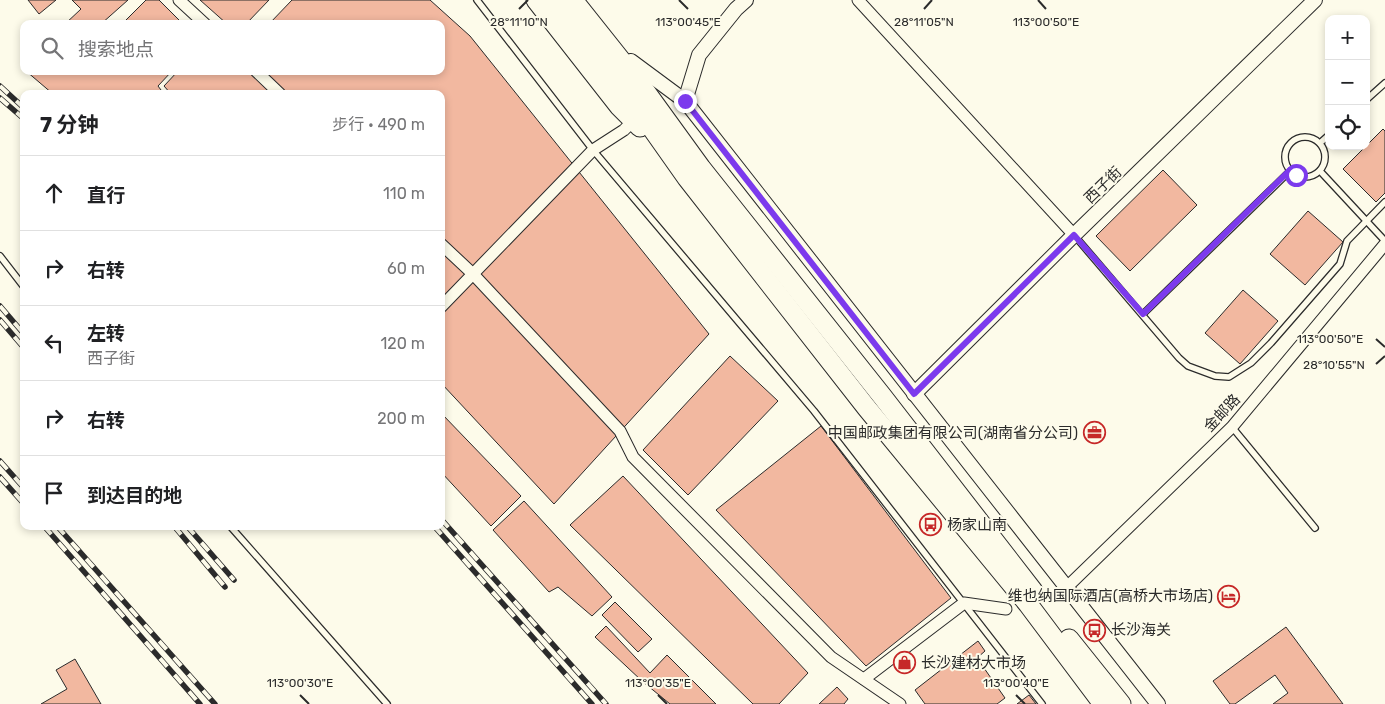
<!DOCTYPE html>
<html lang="zh">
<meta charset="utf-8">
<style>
:root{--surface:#fff;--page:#f6f6f6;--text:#202124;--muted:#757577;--line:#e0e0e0}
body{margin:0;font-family:Rubik,"Noto Sans SC",sans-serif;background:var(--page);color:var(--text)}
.controls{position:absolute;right:15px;top:15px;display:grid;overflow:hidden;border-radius:10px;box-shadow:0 2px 8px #0003}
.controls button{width:45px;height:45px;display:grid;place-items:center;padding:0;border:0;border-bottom:1px solid var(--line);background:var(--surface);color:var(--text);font:25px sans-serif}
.stop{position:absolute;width:15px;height:15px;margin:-11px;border:4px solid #7c3aed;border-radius:50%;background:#fff}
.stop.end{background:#7c3aed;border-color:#fff;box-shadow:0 1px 5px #0008}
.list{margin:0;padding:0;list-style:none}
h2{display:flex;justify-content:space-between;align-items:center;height:65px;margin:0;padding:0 20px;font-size:21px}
h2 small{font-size:16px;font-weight:400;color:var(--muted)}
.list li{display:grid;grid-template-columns:32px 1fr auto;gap:15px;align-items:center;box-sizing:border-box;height:75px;padding:0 20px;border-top:1px solid var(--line)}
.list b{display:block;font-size:19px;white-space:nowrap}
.list p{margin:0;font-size:16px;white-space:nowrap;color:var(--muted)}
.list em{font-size:16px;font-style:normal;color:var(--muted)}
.icon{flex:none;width:28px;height:28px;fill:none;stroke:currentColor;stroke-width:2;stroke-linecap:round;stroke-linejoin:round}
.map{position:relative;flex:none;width:1385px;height:704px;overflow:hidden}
.search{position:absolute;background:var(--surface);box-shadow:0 2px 8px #0003;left:20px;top:20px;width:425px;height:55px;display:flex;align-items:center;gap:12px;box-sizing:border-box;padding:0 18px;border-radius:10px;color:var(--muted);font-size:19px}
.panel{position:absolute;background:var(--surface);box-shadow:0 2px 8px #0003;left:20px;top:90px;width:425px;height:440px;border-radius:10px}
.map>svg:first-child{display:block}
.building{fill:#f2b8a0;stroke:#2b2b2b}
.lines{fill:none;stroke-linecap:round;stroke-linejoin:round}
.service-casing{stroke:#2b2b2b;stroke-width:8}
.minor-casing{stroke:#2b2b2b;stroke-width:13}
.tertiary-casing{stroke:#2b2b2b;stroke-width:16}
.trunk-casing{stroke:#2b2b2b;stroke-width:21}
.service{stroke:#fdfbea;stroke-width:5.5}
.minor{stroke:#fdfbea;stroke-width:11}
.tertiary{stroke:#fdfbea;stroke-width:14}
.trunk{stroke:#fdfbea;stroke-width:19}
.rail-casing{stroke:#2b2b2b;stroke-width:5.5}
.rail{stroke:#fdfbea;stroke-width:4;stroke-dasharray:11;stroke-linecap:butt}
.route{stroke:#7c3aed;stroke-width:6}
.ticks{fill:none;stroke:#2b2b2b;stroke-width:2}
.labels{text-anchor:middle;stroke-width:4;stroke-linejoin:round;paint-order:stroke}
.street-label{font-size:15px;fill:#2b2b2b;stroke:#fdfbea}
.poi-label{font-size:15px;fill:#2b2b2b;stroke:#fdfbea;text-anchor:start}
.ticks-label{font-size:12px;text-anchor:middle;fill:#2b2b2b;stroke:#fdfbea;stroke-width:4;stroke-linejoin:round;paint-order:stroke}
</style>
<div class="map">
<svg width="1385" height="704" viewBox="0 0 1385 704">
<rect width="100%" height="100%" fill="#fdfbea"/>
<g class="building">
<path d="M28 0H56L39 14Z"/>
<path d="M72 0H128L101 24H65L81 9Z"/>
<path d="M146 0H159L183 24H122Z"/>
<path d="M200 0H269L246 24H227Z"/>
<path d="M292 0H430L470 36 709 334 554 504 441 383V94H171L164 86 178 71H441V24H269Z"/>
<path d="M26 71H51L52 72 54 71H172L158 86 164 94H53Z"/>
<path d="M1383 129 1385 131V193L1376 202 1343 169Z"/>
<path d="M1163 170 1197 205 1130 271 1096 236Z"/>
<path d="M1308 211 1343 242 1305 285 1270 254Z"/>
<path d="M1243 290 1278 321 1240 364 1205 333Z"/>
<path d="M730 356 778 401 688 495 643 450Z"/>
<path d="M441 413 521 496 491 526 441 472Z"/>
<path d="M821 426 951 598 866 666 716 510Z"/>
<path d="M623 476 808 673 779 704H753L570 525Z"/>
<path d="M524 501 612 597 592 616 558 587 549 592 493 530Z"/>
<path d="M615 602 652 639 638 652 602 615Z"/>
<path d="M606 626 650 673 667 655 716 704H670L642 681 595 637Z"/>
<path d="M1286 627 1343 704H1273L1288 693 1275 675 1235 704H1230L1213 681Z"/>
<path d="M978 641 985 651 977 658 1005 698 997 704H925L915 690Z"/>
<path d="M75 659 101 704H41L67 689 56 670Z"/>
<path d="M837 687 848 699 844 704H819Z"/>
<path d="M1029 695 1036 704H1017Z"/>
</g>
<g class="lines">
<defs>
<g id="service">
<path d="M477 0 593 150 814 411 1042 704"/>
<path d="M1366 100 1385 83"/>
<circle cx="1305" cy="157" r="20"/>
<path d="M1320 143 1329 135"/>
<path d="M1320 171 1385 241"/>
<path d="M1074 235 1179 358 1188 366 1215 376 1229 377 1251 363 1271 343 1340 264 1347 241 1385 202"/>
<path d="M0 256 24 287"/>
<path d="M1143 314 1290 171"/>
<path d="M1232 427 1315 528"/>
<path d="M230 526 387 704"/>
</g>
<g id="minor">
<path d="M179 0 205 24"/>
<path d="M858 0 1074 235"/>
<path d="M256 71 280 94"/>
<path d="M441 244 473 274 620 431 633 457 831 657 900 704"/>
<path d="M441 307 593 150 624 130 634 120"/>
<path d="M1066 588 1232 427 1385 244"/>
<path d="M864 679 964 603 1006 609"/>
</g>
<g id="tertiary">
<path d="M631 61 685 101 1158 704"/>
<path d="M685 101 699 55 736 9 746 0"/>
<path d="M914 394 1074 235 1315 0"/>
</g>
<g id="trunk">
<path d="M536 0 619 106 640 127"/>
<path d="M554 0 632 100 687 178 866 407 1028 604 1103 704"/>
<path d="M573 0 643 88 701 168 882 396 1033 591"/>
<path d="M1069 639 1121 704"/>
</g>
</defs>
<use href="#service" class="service-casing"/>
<use href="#minor" class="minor-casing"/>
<use href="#tertiary" class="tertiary-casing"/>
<use href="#trunk" class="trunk-casing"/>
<use href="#service" class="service"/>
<use href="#minor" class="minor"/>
<use href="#tertiary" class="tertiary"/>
<use href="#trunk" class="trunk"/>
<defs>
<g id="rail">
<path d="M0 86 24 108"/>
<path d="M0 98 24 119"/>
<path d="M0 306 24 334"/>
<path d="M0 320 24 348"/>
<path d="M0 461 24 488"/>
<path d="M0 477 24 504"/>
<path d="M441 519 606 704"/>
<path d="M44 526 200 704"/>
<path d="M57 526 215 704"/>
<path d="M174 526 225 587"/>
<path d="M187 526 234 580"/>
<path d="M434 526 592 704"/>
</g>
</defs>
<use href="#rail" class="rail-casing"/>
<use href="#rail" class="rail"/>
</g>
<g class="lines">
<path class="route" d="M685 101 914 394 1074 235 1143 314 1290 170 1296 175"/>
</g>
<path class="ticks" d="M679 0 688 9M1038 0 1046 9M519 9 528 0M924 9 932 0M1376 339 1385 347M1376 364 1385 356M300 695 309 704M658 695 667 704M1016 695 1025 704"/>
<defs>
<symbol id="office-ring" viewBox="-11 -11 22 22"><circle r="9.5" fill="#fdfbea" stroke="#c62828" stroke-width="1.5"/><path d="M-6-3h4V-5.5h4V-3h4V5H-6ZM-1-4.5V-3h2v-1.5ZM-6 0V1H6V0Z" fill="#c62828"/></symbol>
<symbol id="bus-ring" viewBox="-11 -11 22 22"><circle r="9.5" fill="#fdfbea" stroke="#c62828" stroke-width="1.5"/><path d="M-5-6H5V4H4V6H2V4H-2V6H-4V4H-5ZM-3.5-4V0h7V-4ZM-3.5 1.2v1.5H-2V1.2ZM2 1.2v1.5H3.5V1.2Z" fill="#c62828"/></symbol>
<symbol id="hotel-ring" viewBox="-11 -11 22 22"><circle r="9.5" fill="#fdfbea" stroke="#c62828" stroke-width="1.5"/><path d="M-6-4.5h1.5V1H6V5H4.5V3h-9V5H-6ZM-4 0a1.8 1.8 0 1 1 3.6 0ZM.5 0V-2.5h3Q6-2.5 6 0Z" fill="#c62828"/></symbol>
<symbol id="shop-ring" viewBox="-11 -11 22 22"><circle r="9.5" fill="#fdfbea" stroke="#c62828" stroke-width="1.5"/><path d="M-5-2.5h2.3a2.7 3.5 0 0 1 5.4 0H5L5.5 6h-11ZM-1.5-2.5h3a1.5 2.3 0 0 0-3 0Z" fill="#c62828"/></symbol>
</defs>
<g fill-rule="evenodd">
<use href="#office-ring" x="1082" y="420" width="25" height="25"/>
<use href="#bus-ring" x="918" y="512" width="25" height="25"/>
<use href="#hotel-ring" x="1216" y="584" width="25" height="25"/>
<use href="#bus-ring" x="1082" y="618" width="25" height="25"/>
<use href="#shop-ring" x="892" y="650" width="25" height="25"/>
</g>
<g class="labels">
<g class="street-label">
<text transform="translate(1103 185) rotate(-44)" y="5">西子街</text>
<text transform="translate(1222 413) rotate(-47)" y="5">金邮路</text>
</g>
<g class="poi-label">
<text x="1078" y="438" text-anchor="end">中国邮政集团有限公司(湖南省分公司)</text>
<text x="947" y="530">杨家山南</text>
<text x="1213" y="601" text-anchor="end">维也纳国际酒店(高桥大市场店)</text>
<text x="1111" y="635">长沙海关</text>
<text x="921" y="668">长沙建材大市场</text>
</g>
</g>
<g class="ticks-label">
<text x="519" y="26">28°11'10"N</text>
<text x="688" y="26">113°00'45"E</text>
<text x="924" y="26">28°11'05"N</text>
<text x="1046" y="26">113°00'50"E</text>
<text x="1330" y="343">113°00'50"E</text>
<text x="1334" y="369">28°10'55"N</text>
<text x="300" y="687">113°00'30"E</text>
<text x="658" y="687">113°00'35"E</text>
<text x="1016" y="687">113°00'40"E</text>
</g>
</svg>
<div class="controls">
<button>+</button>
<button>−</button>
<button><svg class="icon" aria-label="locate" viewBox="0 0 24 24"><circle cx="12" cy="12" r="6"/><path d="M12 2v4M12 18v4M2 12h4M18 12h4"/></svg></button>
</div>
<div class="stop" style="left:1296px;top:175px"></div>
<div class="stop end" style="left:685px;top:101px"></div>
<div class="search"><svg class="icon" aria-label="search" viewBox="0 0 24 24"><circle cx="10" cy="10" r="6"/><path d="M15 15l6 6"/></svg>搜索地点</div>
<section class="panel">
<h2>7 分钟<small>步行 · 490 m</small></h2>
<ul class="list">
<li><svg class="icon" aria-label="ahead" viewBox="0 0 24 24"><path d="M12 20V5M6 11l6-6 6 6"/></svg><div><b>直行</b></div><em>110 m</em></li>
<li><svg class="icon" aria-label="right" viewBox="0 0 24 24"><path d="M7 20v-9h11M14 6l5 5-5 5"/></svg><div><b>右转</b></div><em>60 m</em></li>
<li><svg class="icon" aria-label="left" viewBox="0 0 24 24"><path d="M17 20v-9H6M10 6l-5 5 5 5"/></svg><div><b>左转</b><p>西子街</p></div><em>120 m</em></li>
<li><svg class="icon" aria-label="right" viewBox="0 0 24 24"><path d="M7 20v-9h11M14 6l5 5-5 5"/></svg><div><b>右转</b></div><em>200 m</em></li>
<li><svg class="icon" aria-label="arrive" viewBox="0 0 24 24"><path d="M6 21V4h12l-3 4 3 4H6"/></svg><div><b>到达目的地</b></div></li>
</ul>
</section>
</div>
